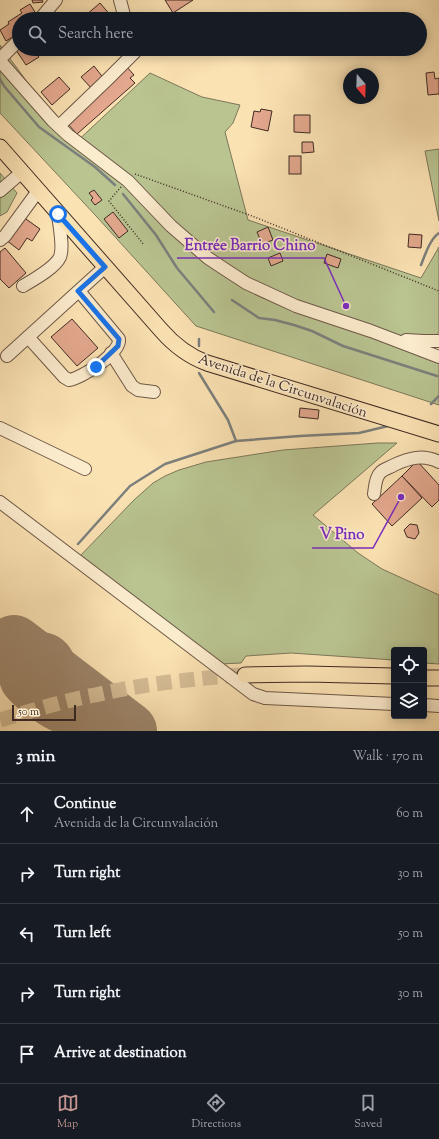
<!DOCTYPE html>
<meta charset="utf-8">
<style>
:root{--surface:#171b24;--page:#20242c;--text:#f1f3f6;--muted:#9ea1a6;--line:#363941;--accent:#c59692}
body{margin:0;font-family:"Sorts Mill Goudy",serif;background:var(--page);color:var(--text)}
.controls{position:absolute;right:12px;bottom:12px;display:grid;overflow:hidden;border-radius:4px;box-shadow:0 2px 10px #0003}
.controls button{width:36px;height:36px;display:grid;place-items:center;padding:0;border:0;border-bottom:1px solid var(--line);background:var(--surface);color:var(--text);font:20px sans-serif}
.compass{position:absolute;left:343px;top:68px;width:36px;height:36px;border-radius:50%;background:var(--surface);box-shadow:0 2px 10px #0003;rotate:161deg}
.scale{position:absolute;left:12px;bottom:10px;width:64px;box-sizing:border-box;padding-left:4px;border:2px solid #3f2a23;border-top:0;font-size:11px;line-height:14px;white-space:nowrap;color:#3f2a23;-webkit-text-stroke:3px #fcecce;paint-order:stroke}
.stop{position:absolute;width:12px;height:12px;margin:-9px;border:3px solid #1a73e8;border-radius:50%;background:#fff}
.stop.end{background:#1a73e8;border-color:#fff;box-shadow:0 1px 4px #0008}
.list{margin:0;padding:0;list-style:none}
h2{display:flex;justify-content:space-between;align-items:center;height:52px;margin:0;padding:0 16px;font-size:17px}
h2 small{font-size:13px;font-weight:400;color:var(--muted)}
.list li{display:grid;grid-template-columns:26px 1fr auto;gap:12px;align-items:center;box-sizing:border-box;height:60px;padding:0 16px;border-top:1px solid var(--line)}
.list b{display:block;font-size:15px;white-space:nowrap}
.list p{margin:0;font-size:13px;white-space:nowrap;color:var(--muted)}
.list em{font-size:13px;font-style:normal;color:var(--muted)}
.icon{flex:none;width:22px;height:22px;fill:none;stroke:currentColor;stroke-width:2;stroke-linecap:round;stroke-linejoin:round}
.map{position:relative;flex:none;width:439px;height:731px;overflow:hidden}
.search{position:absolute;background:var(--surface);box-shadow:0 2px 10px #0003;left:12px;right:12px;top:12px;height:44px;display:flex;align-items:center;gap:10px;box-sizing:border-box;padding:0 14px;border-radius:22px;color:var(--muted);font-size:15px}
.sheet{height:352px;background:var(--surface)}
nav{display:flex;justify-content:space-around;align-items:center;box-sizing:border-box;height:56px;border-top:1px solid var(--line);background:var(--surface);font-size:11px;color:var(--muted)}
nav a{display:grid;justify-items:center;gap:2px}
nav .on{color:var(--accent)}
.map>svg:first-child{display:block}
.green{fill:#b9c491;stroke:#7c775a}
.lines{fill:none;stroke-linecap:round;stroke-linejoin:round}
.stream{stroke:#7c807d;stroke-width:2.5}
.taxiway{stroke:#9d866b;stroke-width:23}
.runway{stroke:#9d866b;stroke-width:58}
.building{fill:#e3a88e;stroke:#3f2a23}
.major-tunnel{stroke:#d5bd96;stroke-width:15;stroke-dasharray:15 8;stroke-linecap:butt}
.minor-casing{stroke:#6e5847;stroke-width:14}
.major-casing{stroke:#3f2a23;stroke-width:17}
.path{stroke:#3f2a23;stroke-width:1.5;stroke-dasharray:1 2;stroke-linecap:butt}
.minor{stroke:#fcecce;stroke-width:12}
.major{stroke:#fbe2b3;stroke-width:15}
.route{stroke:#1a73e8;stroke-width:5}
.labels{text-anchor:middle;stroke-width:3;stroke-linejoin:round;paint-order:stroke}
.street-label{font-size:14px;fill:#3f2a23;stroke:#fcecce}
.leader{fill:none;stroke:#7b2cbf;stroke-width:1.5}
.callout-dot{fill:#7b2cbf;stroke:#fcecce;stroke-width:1.5}
.callout-label{font-size:15px;text-anchor:middle;font-weight:bold;fill:#7b2cbf;stroke:#fcecce;stroke-width:3;stroke-linejoin:round;paint-order:stroke}
</style>
<div class="map">
<svg width="439" height="731" viewBox="0 0 439 731">
<rect width="100%" height="100%" fill="#fbe2b3"/>
<filter id="stains"><feTurbulence type="fractalNoise" baseFrequency=".005" numOctaves="4"/><feColorMatrix values="0 0 0 0 .2 0 0 0 0 .09 0 0 0 0 .02 0 0 0 .5 -.17"/></filter>
<radialGradient id="worn" r=".72"><stop offset=".6" stop-color="#630" stop-opacity="0"/><stop offset="1" stop-color="#630" stop-opacity=".3"/></radialGradient>
<g class="green">
<path d="M0 45 25 79 56 128 72 146 150 73 202 97 240 105 233 123 225 132 248 220 421 278 439 247V331L427 358 439 362V405L196 326 97 217 0 113Z"/>
<path d="M439 149V221L425 151Z"/>
<path d="M0 173 17 193 7 212 0 216Z"/>
<path d="M378 443H397L313 515 358 553 382 569 439 595V664L424 663V650H394V660L291 653 246 656 241 663 220 664 80 556 134 500 153 483 165 476 179 470 206 462 283 450Z"/>
</g>
<g class="lines">
<g class="stream">
<path d="M0 79 4 86 39 127 95 167 115 185"/>
<path d="M123 194 156 235 177 268 214 312"/>
<path d="M421 265C425 255 430 239 439 233"/>
<path d="M232 300 259 318 275 320 294 325 312 331 343 346 437 376"/>
<path d="M199 339V346"/>
<path d="M199 373 228 420 236 441"/>
<path d="M431 404 439 396"/>
<path d="M78 544 130 486 165 464 236 441 300 436 359 433 388 426"/>
</g>
<path class="taxiway" d="M74 690C64 677 69 657 53 647 30 634 3 660 12 684 15 693 44 715 54 719 73 728 102 724 123 731"/>
<path class="runway" d="M14 644 128 731"/>
</g>
<g class="building">
<path d="M32 0H42L43 2 33 3Z"/>
<path d="M165 0H193L173 13Z"/>
<path d="M100 3 111 16 108 19H89L86 15Z"/>
<path d="M30 4 38 17 35 19H19V33L6 41 0 30 9 24 8 22 22 13 20 10Z"/>
<path d="M19 48 33 49 39 57 26 65 16 50Z"/>
<path d="M94 66 105 80 93 90 81 77Z"/>
<path d="M126 66 134 75 130 78 135 83 77 134 66 122Z"/>
<path d="M434 72 435 79 439 78V94L428 95 426 73Z"/>
<path d="M59 77 70 89 52 105 41 92Z"/>
<path d="M261 109 272 111 268 131 251 127 254 111 260 112Z"/>
<path d="M294 115H310V133L294 132Z"/>
<path d="M302 142H313L314 152 302 153Z"/>
<rect x="289" y="156" width="12" height="18"/>
<path d="M94 190 102 200 95 205 91 200 93 198 89 193Z"/>
<path d="M113 212 128 231 119 238 104 219Z"/>
<path d="M23 217 40 229 32 241 27 238 19 250 6 240Z"/>
<path d="M268 227 273 240 262 244 257 232Z"/>
<path d="M409 234 422 235 421 248 408 247Z"/>
<path d="M5 248 26 273 9 288 0 279V252Z"/>
<path d="M280 253 283 261 271 266 268 258Z"/>
<path d="M327 254 341 259 338 268 324 263Z"/>
<path d="M72 319 98 348 77 366 51 337Z"/>
<path d="M300 408 319 410 318 419 299 417Z"/>
<path d="M417 461 439 485V500L432 507 402 476Z"/>
<path d="M402 476 422 498 392 526 372 504Z"/>
<path d="M410 524 417 525 419 533 415 539 407 537 404 530Z"/>
</g>
<g class="lines">
<path class="major-tunnel" d="M0 720C31 711 63 701 95 695 143 684 191 679 240 675"/>
<defs>
<g id="minor">
<path d="M120 0 125 19"/>
<path d="M40 19 56 0"/>
<path d="M0 59 19 40"/>
<path d="M0 61 53 121 68 135 128 181 171 226 208 258 223 268 246 283 296 306 371 331 439 357"/>
<path d="M59 126 109 78 135 52 134 49"/>
<path d="M0 191 22 172"/>
<path d="M0 240 5 236 38 191"/>
<path d="M23 286C33 280 55 268 60 257 64 247 59 225 58 214"/>
<path d="M28 337 64 377 69 380C82 378 121 353 119 339L79 291"/>
<path d="M406 340 423 341H439"/>
<path d="M111 353 132 386 138 390 154 392"/>
<path d="M7 356 105 267"/>
<path d="M0 428 85 469"/>
<path d="M374 494C375 488 375 478 380 473 383 469 389 468 394 465 409 458 423 454 439 462"/>
<path d="M0 502 253 694 265 698 394 704"/>
<path d="M424 705 439 706"/>
</g>
<g id="major">
<path d="M0 147 161 330C174 345 188 356 207 363L439 434"/>
<path d="M245 675 307 674 394 676"/>
<path d="M424 678H439"/>
</g>
</defs>
<use href="#minor" class="minor-casing"/>
<use href="#major" class="major-casing"/>
<g class="path">
<path d="M135 174 252 216 439 291"/>
<path d="M121 187 109 201 144 245"/>
</g>
<use href="#minor" class="minor"/>
<use href="#major" class="major"/>
</g>
<g class="lines">
<path class="route" d="M58 214 105 267 78 291 119 339 118 346 96 367"/>
</g>
<g class="labels">
<g class="street-label">
<text transform="translate(283 385) rotate(18)" y="5">Avenida de la Circunvalación</text>
</g>
</g>
<path class="leader" d="M346 306L324 258H177M401 497L373 548H312"/>
<g class="callout-dot">
<circle cx="346" cy="306" r="4"/>
<circle cx="401" cy="497" r="4"/>
</g>
<g class="callout-label">
<text x="250" y="250">Entrée Barrio Chino</text>
<text x="342" y="539">V Pino</text>
</g>
<rect width="100%" height="100%" filter="url(#stains)"/>
<rect width="100%" height="100%" fill="url(#worn)"/>
</svg>
<div class="controls">
<button><svg class="icon" aria-label="locate" viewBox="0 0 24 24"><circle cx="12" cy="12" r="6"/><path d="M12 2v4M12 18v4M2 12h4M18 12h4"/></svg></button>
<button><svg class="icon" aria-label="layers" viewBox="0 0 24 24"><path d="M12 4l9 5-9 5-9-5zM3 14l9 5 9-5"/></svg></button>
</div>
<svg class="compass" viewBox="-18 -18 36 36"><path d="M0-13l5 13h-10z" fill="#e53935"/><path d="M0 13l5-13h-10z" fill="#9ea1a6"/></svg>
<div class="scale">50 m</div>
<div class="stop" style="left:58px;top:214px"></div>
<div class="stop end" style="left:96px;top:367px"></div>
<div class="search"><svg class="icon" aria-label="search" viewBox="0 0 24 24"><circle cx="10" cy="10" r="6"/><path d="M15 15l6 6"/></svg>Search here</div>
</div>
<section class="sheet">
<h2>3 min<small>Walk · 170 m</small></h2>
<ul class="list">
<li><svg class="icon" aria-label="ahead" viewBox="0 0 24 24"><path d="M12 20V5M6 11l6-6 6 6"/></svg><div><b>Continue</b><p>Avenida de la Circunvalación</p></div><em>60 m</em></li>
<li><svg class="icon" aria-label="right" viewBox="0 0 24 24"><path d="M7 20v-9h11M14 6l5 5-5 5"/></svg><div><b>Turn right</b></div><em>30 m</em></li>
<li><svg class="icon" aria-label="left" viewBox="0 0 24 24"><path d="M17 20v-9H6M10 6l-5 5 5 5"/></svg><div><b>Turn left</b></div><em>50 m</em></li>
<li><svg class="icon" aria-label="right" viewBox="0 0 24 24"><path d="M7 20v-9h11M14 6l5 5-5 5"/></svg><div><b>Turn right</b></div><em>30 m</em></li>
<li><svg class="icon" aria-label="arrive" viewBox="0 0 24 24"><path d="M6 21V4h12l-3 4 3 4H6"/></svg><div><b>Arrive at destination</b></div></li>
</ul>
</section>
<nav>
<a class="on"><svg class="icon" aria-label="map" viewBox="0 0 24 24"><path d="M3 6l6-2 6 2 6-2v14l-6 2-6-2-6 2zM9 4v14M15 6v14"/></svg>Map</a>
<a><svg class="icon" aria-label="directions" viewBox="0 0 24 24"><path d="M12 3l9 9-9 9-9-9zM9 14v-3h6M13 9l2 2-2 2"/></svg>Directions</a>
<a><svg class="icon" aria-label="saved" viewBox="0 0 24 24"><path d="M7 4h10v16l-5-4-5 4z"/></svg>Saved</a>
</nav>
